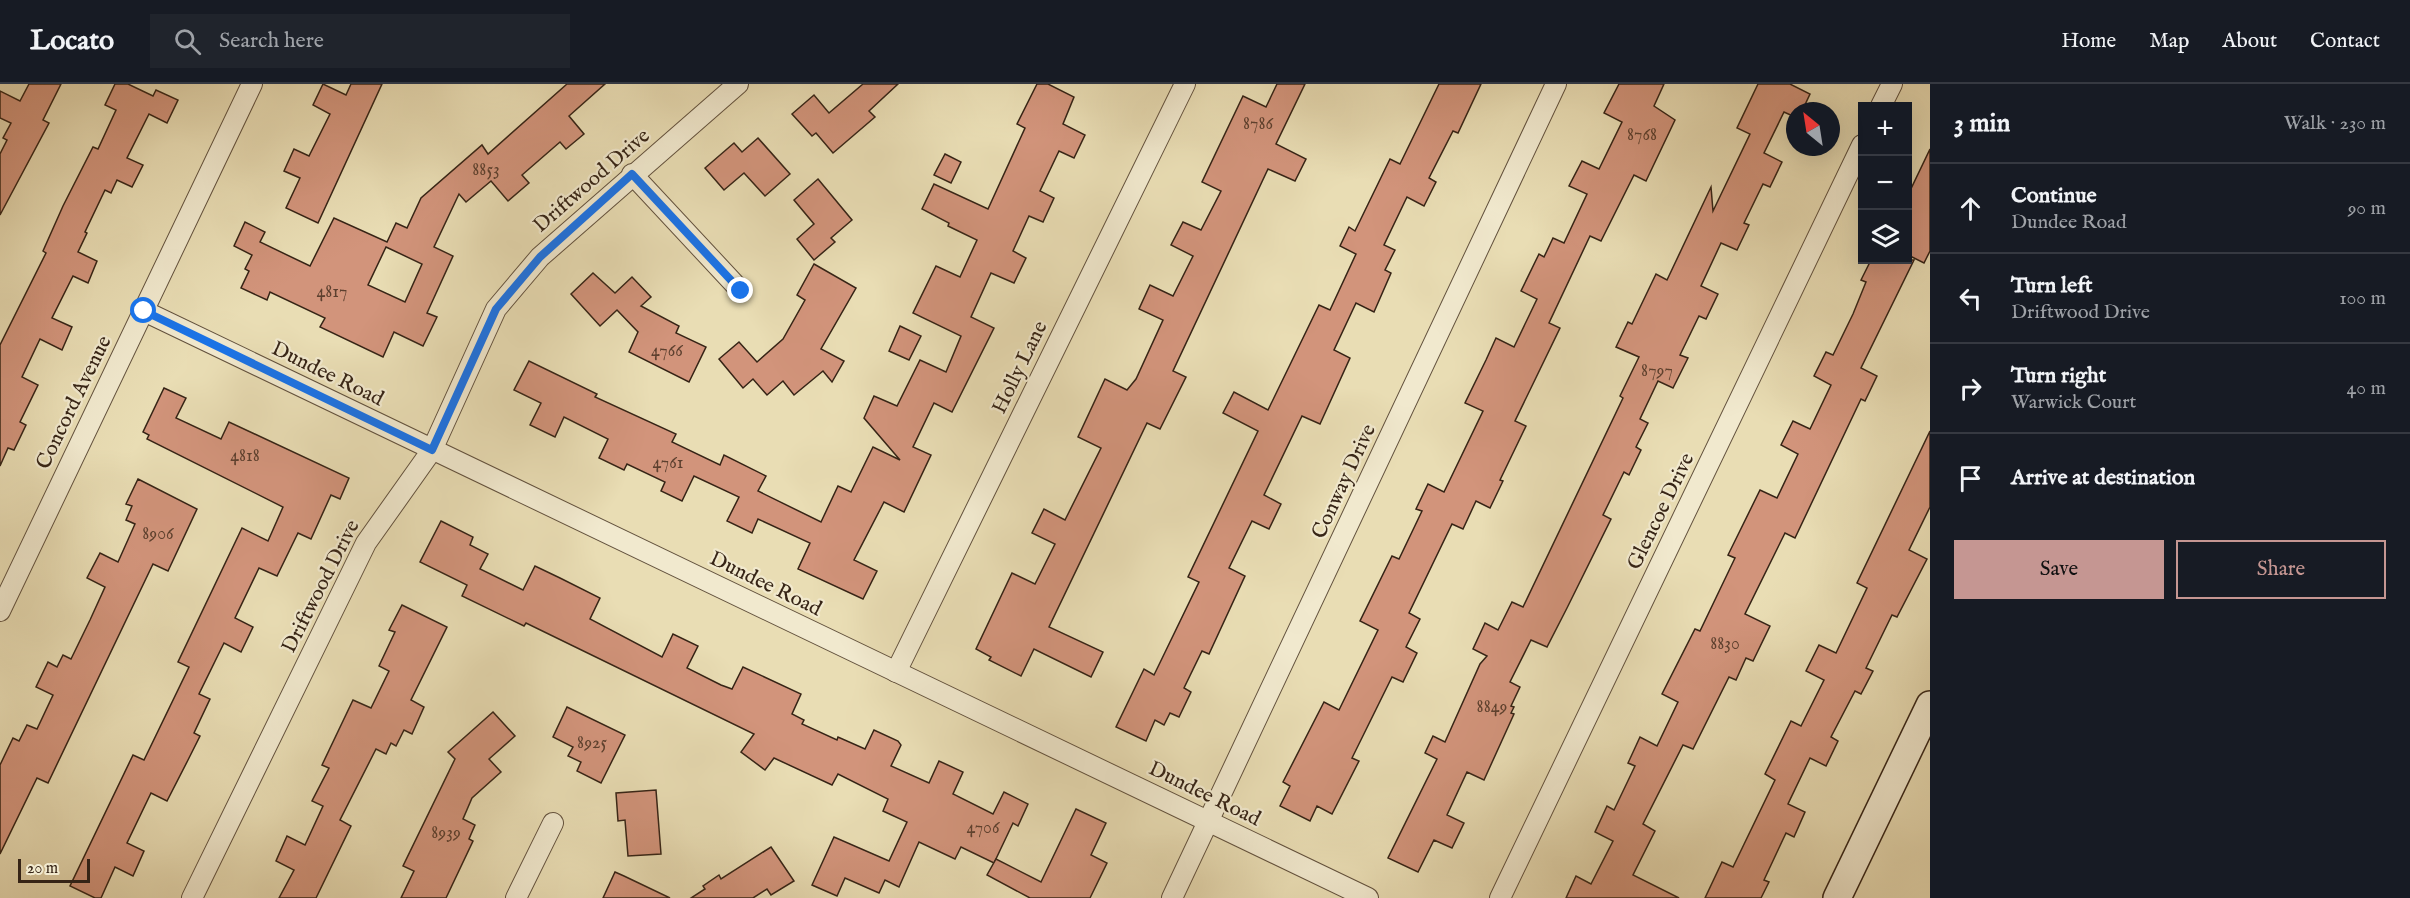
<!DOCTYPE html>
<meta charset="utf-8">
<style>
:root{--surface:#171b24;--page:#20242c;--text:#f1f3f6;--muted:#9ea1a6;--line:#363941;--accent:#c59692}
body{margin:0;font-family:"IM FELL English",serif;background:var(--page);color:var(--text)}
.controls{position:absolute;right:18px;top:18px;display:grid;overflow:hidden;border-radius:0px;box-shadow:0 6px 24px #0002}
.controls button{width:54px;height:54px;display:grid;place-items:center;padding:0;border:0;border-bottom:2px solid var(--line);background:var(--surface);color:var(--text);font:30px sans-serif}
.compass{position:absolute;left:1786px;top:18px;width:54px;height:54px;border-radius:50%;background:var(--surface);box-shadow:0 6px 24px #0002;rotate:330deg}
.scale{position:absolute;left:18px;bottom:15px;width:72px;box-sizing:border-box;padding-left:6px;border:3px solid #362416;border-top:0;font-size:16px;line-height:21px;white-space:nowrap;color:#362416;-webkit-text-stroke:4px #f1e9ce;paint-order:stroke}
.stop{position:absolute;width:18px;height:18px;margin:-14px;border:4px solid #1a73e8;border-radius:50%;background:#fff}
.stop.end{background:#1a73e8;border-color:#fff;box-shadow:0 2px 6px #0008}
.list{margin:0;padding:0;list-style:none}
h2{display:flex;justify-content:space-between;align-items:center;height:78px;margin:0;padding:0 24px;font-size:26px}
h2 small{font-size:20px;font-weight:400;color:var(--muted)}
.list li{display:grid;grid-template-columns:39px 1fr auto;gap:18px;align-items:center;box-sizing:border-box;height:90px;padding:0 24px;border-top:2px solid var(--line)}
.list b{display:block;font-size:22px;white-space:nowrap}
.list p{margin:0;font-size:20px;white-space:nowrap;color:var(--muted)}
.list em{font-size:20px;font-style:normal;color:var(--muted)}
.actions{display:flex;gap:12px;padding:18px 24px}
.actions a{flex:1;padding:14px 0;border:2px solid var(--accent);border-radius:0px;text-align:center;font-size:21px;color:var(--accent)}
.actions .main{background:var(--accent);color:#111}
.icon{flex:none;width:33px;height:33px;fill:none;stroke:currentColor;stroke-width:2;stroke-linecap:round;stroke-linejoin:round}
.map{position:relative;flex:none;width:1930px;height:814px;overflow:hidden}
header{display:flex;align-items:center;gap:36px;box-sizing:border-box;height:84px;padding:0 30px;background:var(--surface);border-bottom:2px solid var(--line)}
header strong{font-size:28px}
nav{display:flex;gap:33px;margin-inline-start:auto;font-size:21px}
.search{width:420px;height:54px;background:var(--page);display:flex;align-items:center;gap:15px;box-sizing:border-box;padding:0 21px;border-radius:0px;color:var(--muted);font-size:22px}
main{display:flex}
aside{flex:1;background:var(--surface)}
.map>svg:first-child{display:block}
.building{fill:#d2947b;stroke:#362416;stroke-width:1.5;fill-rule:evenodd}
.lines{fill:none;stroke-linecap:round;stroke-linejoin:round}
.street-casing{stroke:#63523e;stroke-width:22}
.secondary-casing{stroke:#362416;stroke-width:30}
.street{stroke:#f1e9ce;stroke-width:20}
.secondary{stroke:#f1e9ce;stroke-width:27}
.route{stroke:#1a73e8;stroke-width:8}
.labels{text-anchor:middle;stroke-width:4.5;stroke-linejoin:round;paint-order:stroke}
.number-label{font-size:18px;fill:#5d402f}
.street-label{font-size:21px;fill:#362416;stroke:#f1e9ce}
</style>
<header>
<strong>Locato</strong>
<div class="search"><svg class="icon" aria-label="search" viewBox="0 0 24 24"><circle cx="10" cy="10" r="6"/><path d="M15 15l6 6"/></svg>Search here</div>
<nav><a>Home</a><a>Map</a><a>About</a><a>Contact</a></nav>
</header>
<main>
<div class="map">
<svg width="1930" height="814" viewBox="0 0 1930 814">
<rect width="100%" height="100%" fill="#e9ddb4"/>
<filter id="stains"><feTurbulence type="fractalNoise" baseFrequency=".00333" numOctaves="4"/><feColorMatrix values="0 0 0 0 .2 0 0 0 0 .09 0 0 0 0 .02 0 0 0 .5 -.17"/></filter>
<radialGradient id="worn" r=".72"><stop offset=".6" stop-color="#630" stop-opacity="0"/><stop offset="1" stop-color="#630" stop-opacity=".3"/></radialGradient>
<g class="building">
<path d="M29 0H61L43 36 49 39 0 131V70L7 56 3 54 11 39 0 34V7L20 17Z"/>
<path d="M115 0H128L153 12 156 6 178 16 167 39 149 30 127 74 143 81 132 103 117 96 111 109 105 106 85 148 87 149 78 168 97 177 88 199 73 192 52 234 72 243 62 266 40 255 22 293 38 301 20 338 26 341 14 366 8 364 0 382V261L46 169 43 167 63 122 93 63 98 65 116 26 105 21Z"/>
<path d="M323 0 346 11 351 0H382L318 139 286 124 300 94 284 87 294 65 309 72 330 30 313 21Z"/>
<path d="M567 0H605L569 32 584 50 566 65 560 58 522 91 529 99 508 117 491 97 466 118 459 110 434 163 453 172 427 229 437 233 423 262 394 248 383 273 320 243 325 234 270 208 267 216 241 204 249 187 245 185 252 171 234 162 245 138 265 148 260 158 310 182 334 134 387 158 396 139 407 144 421 114 482 61 488 70ZM386 163 422 180 405 218 368 201Z"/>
<path d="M863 0H898L869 27 875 33 833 69 816 49 812 52 792 30 814 11 829 29Z"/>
<path d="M1037 0H1048L1074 13 1063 40 1085 51 1074 74 1059 67 1040 107 1054 114 1043 138 1029 132 1013 167 1026 174 1014 199 991 189 971 233 994 244 952 328 934 319 913 363 931 371 904 428 884 418 854 476 877 487 863 515 798 485 810 459 758 435 752 449 727 437 739 413 694 392 682 417 661 407 665 398 627 380 624 386 599 374 608 355 564 333 555 353 530 341 541 319 514 306 529 277 597 310 595 313 676 350 672 358 720 381 724 371 766 392 758 407 821 438 838 402 851 408 873 363 900 376 864 334 874 312 897 322 920 276 946 288 961 252 913 229 936 182 960 193 977 156 948 142 949 139 922 125 934 100 988 125 1025 44 1017 40Z"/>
<path d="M1277 0H1305L1276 60 1306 75 1295 97 1268 85 1173 287 1186 293 1160 345 1147 339 1049 543 1103 568 1091 593 1034 565 1021 592 989 576 991 573 976 565 1012 489 1035 500 1055 460 1032 449 1044 425 1065 436 1101 364 1078 353 1105 295 1127 306 1136 295 1163 236 1139 225 1150 201 1173 212 1193 172 1171 161 1183 138 1201 146 1221 107 1202 98 1243 12 1266 23Z"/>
<path d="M1439 0H1481L1458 49 1453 47 1429 94 1436 98 1424 122 1407 113 1384 161 1395 166 1385 186 1391 189 1374 228 1356 219 1334 266 1350 274 1320 340 1302 332 1264 411 1281 420 1269 445 1252 437 1229 484 1245 492 1209 570 1202 567 1184 604 1191 608 1179 633 1170 629 1164 641 1155 636 1146 657 1116 643 1144 585 1154 591 1199 498 1188 493 1258 347 1223 329 1234 308 1268 326 1319 221 1330 226 1356 170 1340 162 1349 143 1355 147 1390 75 1400 80Z"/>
<path d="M1619 0H1664L1654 22 1675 36 1646 97 1634 91 1601 157 1590 152 1549 239 1560 244 1515 337 1526 342 1500 396 1503 397 1490 424 1476 417 1463 445 1452 440 1409 529 1420 535 1406 563 1417 569 1403 598 1392 593 1352 674 1359 677 1332 730 1317 722 1310 737 1280 722 1290 702 1283 698 1324 618 1339 626 1378 546 1360 537 1392 472 1399 475 1422 427 1416 425 1428 400 1444 408 1483 327 1465 319 1486 276 1496 254 1514 263 1537 215 1521 207 1539 170 1544 173 1553 154 1564 159 1587 110 1569 102 1582 77 1599 85 1622 38 1604 29Z"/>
<path d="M1758 0H1790L1810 10 1802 27H1795V33L1784 28 1764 69 1782 78 1770 103 1763 100 1744 139 1749 141 1737 166 1721 159 1701 202 1718 210 1706 235 1699 232 1680 271 1688 274 1673 304 1658 297 1640 335 1648 339 1636 363 1641 366 1629 391 1624 388 1603 431 1611 435 1567 524 1547 563 1531 556 1510 598 1520 603 1511 622 1514 623 1511 629 1514 630 1484 696 1467 688 1447 731 1464 739 1452 764 1434 756 1418 788 1388 774 1437 675 1425 669 1433 652 1445 658 1480 580 1487 572 1473 565 1485 539 1498 546 1512 518 1523 523 1623 314 1620 312 1639 273 1616 263 1628 238 1632 240 1656 190 1667 196 1711 103 1713 127 1750 50 1737 44Z"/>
<path d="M758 54 790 90 765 112 744 89 724 106 705 84 734 59 742 68Z"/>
<path d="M1930 65V167L1924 179 1908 171V111Z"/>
<path d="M945 70 961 78 951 99 934 91Z"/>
<path d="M818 95 852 136 831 154 835 158 814 176 797 155 814 140 794 116Z"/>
<path d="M1871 176H1914L1861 284 1877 292 1865 317 1861 315 1795 454 1785 449 1745 530 1770 542 1753 577 1746 574 1736 596 1729 593 1693 665 1683 661 1643 740 1655 747 1633 791 1679 814H1566L1576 792 1591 800 1613 757 1595 748 1607 722 1614 726 1635 682 1628 679 1640 653 1657 662 1678 618 1662 610 1695 545 1700 547 1735 474 1728 471 1760 406 1777 414 1798 370 1781 361 1793 337 1810 345 1831 301 1814 292 1826 268 1833 271 1853 230 1866 198 1861 196Z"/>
<path d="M814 180 856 204 821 265 844 277 832 298 823 287 794 311 783 297 767 311 753 295 743 304 719 275 739 258 757 278 783 255 805 216 797 211Z"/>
<path d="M593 189 615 209 632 193 651 213 641 222 679 242 676 249 706 263 689 298 629 268 638 248 617 226 600 242 571 210Z"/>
<path d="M900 242 921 252 909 276 889 267Z"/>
<path d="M164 304 186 314 176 334 221 355 229 338 349 394 340 415 331 411 311 455 298 449 277 492 259 484 235 534 253 543 241 568 224 559 199 610 210 615 194 649 200 652 188 676 167 717 151 709 127 759 144 767 133 792 115 783 101 814H95L70 802 133 671 144 676 189 583 178 578 242 444 268 457 283 423 147 355 149 351 143 348Z"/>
<path d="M1930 347V423L1909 466 1927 475 1897 533 1892 531 1866 584 1873 587 1861 610 1855 607 1831 653 1838 657 1826 682 1810 674 1788 720 1805 728 1794 753 1786 749 1764 796 1769 798 1761 814H1705L1722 778 1733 783 1775 696 1765 690 1791 637 1801 642 1824 596 1806 587 1819 561 1836 569 1867 504 1857 499Z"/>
<path d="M138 395 197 425 168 487 153 480 48 699 37 694 0 770V681L13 654 19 657 27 641 37 645 53 611 36 603 48 578 57 583 63 571 71 575 90 536 105 503 87 494 100 469 118 478 135 440 126 436 132 422 126 420Z"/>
<path d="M441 437 473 453 470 461 488 470 480 485 523 506 535 482 560 494 600 514 590 535 662 573 673 550 698 562 687 584 721 601 732 605 743 583 801 610 792 630 804 636 802 640 837 656 838 653 865 665 874 646 898 657 901 661 891 682 929 699 939 677 963 688 953 710 993 730 1004 708 1028 720 1018 742 1013 739 994 779 961 763 955 775 919 758 899 803 885 796 879 809 845 794 837 812 812 801 834 753 889 777 907 738 883 727 888 715 838 690 832 701 774 674 765 686 741 668 754 650 526 539 524 542 462 512 467 501 420 478Z"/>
<path d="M402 521 447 543 411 616 424 623 412 650 404 646 396 662 391 659 386 670 376 665 340 736 351 742 316 814H279L294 786 276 777 287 752 305 761 323 722 312 717 329 684 322 681 353 616 371 624 389 587 379 582 395 548 389 546Z"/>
<path d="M567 623 625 651 601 699 577 687 581 678 568 672 573 663 553 653Z"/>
<path d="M493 628 515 652 489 675 501 688 472 714 463 735 475 741 469 755 473 757 446 814H401L414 787 403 782 455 675 448 668Z"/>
<path d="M656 706 661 770 628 772 625 736 618 737 616 709Z"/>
<path d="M1076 725 1106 739 1091 771 1107 779 1090 814H1030L987 791 996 775 1041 798Z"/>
<path d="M771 763 794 797 771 811 767 805 753 814H691L705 805 703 802 719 791 721 795Z"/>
<path d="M615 788 624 792 670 814H603Z"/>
</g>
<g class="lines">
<defs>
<g id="street">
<path d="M1881 22 1892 0"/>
<path d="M632 90 741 207"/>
<path d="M144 227 1368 814"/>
<path d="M0 527 252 0"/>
<path d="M896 588 1185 0"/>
<path d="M192 814 366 459 432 366 496 225 540 173 738 0"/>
<path d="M516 814 553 739"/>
<path d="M1172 814 1556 0"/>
<path d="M1500 814 1862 61"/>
</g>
<path id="secondary" d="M1837 814 1930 621"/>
</defs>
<use href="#street" class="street-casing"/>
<use href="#secondary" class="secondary-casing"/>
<use href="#street" class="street"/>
<use href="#secondary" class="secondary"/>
</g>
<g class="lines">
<path class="route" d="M144 227 432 366 496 225 540 173 632 90 741 207"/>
</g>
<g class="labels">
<g class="number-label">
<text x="1258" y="45">8786</text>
<text x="1642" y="56">8768</text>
<text x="486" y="91">8853</text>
<text x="332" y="213">4817</text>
<text x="667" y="272">4766</text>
<text x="1657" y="292">8797</text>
<text x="245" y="377">4818</text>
<text x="668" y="384">4761</text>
<text x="158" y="455">8906</text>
<text x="1725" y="565">8830</text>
<text x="1492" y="628">8849</text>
<text x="592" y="664">8925</text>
<text x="983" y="749">4706</text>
<text x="446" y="754">8939</text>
</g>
<g class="street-label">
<text transform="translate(591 96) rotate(-41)" y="7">Driftwood Drive</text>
<text transform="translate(1019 283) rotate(-64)" y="7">Holly Lane</text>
<text transform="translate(328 289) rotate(26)" y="7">Dundee Road</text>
<text transform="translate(73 318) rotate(-64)" y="7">Concord Avenue</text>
<text transform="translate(1343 397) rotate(-65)" y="7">Conway Drive</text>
<text transform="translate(1660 427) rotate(-64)" y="7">Glencoe Drive</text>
<text transform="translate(766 499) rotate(26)" y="7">Dundee Road</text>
<text transform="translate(320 502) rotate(-63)" y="7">Driftwood Drive</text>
<text transform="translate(1205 709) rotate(26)" y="7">Dundee Road</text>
</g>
</g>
<rect width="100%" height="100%" filter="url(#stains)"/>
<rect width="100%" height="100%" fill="url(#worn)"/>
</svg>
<div class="controls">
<button>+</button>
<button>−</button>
<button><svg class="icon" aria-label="layers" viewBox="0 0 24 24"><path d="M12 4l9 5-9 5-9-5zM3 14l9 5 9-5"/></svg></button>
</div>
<svg class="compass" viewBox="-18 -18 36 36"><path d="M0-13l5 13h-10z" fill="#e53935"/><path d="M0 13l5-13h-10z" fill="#9ea1a6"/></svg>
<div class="scale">20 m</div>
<div class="stop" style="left:144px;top:227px"></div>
<div class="stop end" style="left:741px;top:207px"></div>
</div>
<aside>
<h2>3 min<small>Walk · 230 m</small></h2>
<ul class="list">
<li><svg class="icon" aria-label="ahead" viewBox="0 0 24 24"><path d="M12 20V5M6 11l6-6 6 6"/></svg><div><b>Continue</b><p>Dundee Road</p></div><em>90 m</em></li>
<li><svg class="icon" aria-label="left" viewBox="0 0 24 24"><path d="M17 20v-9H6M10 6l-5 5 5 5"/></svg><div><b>Turn left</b><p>Driftwood Drive</p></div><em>100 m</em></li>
<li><svg class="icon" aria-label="right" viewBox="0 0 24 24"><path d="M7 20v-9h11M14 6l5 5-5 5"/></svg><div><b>Turn right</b><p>Warwick Court</p></div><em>40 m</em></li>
<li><svg class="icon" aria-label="arrive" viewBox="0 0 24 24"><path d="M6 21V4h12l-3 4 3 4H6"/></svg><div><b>Arrive at destination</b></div></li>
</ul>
<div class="actions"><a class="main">Save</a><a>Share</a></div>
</aside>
</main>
